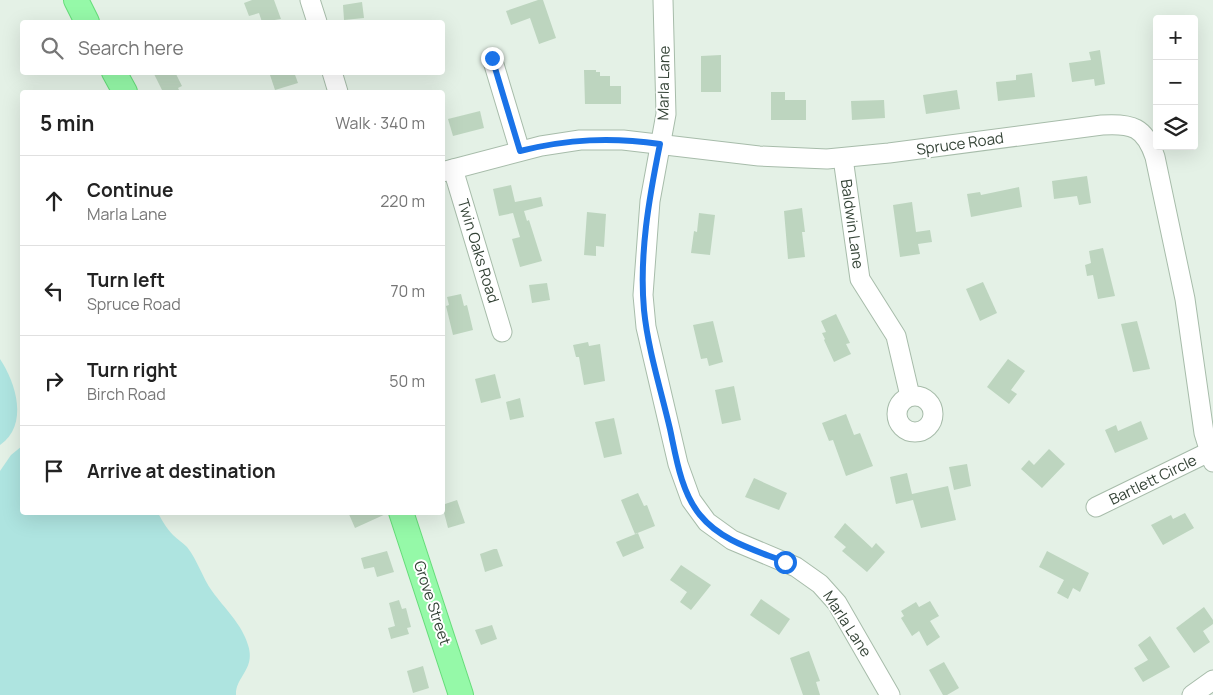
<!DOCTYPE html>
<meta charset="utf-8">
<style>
:root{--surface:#fff;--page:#f6f6f6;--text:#222;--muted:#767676;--line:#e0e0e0}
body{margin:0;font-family:Manrope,sans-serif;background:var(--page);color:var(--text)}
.controls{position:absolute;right:15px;top:15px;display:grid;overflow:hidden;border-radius:5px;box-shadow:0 5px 20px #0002}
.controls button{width:45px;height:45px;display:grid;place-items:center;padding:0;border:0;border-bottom:1px solid var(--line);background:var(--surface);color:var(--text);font:25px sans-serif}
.stop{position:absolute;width:15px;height:15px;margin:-11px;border:4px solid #1a73e8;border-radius:50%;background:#fff}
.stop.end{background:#1a73e8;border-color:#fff;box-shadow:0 1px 5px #0008}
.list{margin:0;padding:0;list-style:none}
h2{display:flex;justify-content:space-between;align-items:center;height:65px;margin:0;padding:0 20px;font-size:21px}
h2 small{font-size:16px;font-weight:400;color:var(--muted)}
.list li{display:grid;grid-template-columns:32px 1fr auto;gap:15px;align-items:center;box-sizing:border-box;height:90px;padding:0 20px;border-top:1px solid var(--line)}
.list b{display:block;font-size:19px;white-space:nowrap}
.list p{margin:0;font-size:16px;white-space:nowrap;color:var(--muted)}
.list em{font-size:16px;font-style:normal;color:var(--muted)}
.icon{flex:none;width:28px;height:28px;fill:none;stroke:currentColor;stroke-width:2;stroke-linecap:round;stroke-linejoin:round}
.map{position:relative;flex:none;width:1213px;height:695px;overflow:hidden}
.search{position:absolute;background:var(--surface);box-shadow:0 5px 20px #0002;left:20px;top:20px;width:425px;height:55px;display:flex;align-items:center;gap:12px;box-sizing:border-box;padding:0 18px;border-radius:5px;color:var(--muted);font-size:19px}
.panel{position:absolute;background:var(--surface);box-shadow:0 5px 20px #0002;left:20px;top:90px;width:425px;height:425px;border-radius:5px}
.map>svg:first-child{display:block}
.green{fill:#aee4e0}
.building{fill:#bdd5bf}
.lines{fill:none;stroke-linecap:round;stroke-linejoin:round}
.minor-casing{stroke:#a7bcaa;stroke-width:21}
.major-casing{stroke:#66dd7a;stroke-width:26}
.minor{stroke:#fff;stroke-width:19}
.major{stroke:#95f9a8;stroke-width:24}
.route{stroke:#1a73e8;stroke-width:6}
.labels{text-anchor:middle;stroke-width:4;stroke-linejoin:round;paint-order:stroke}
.street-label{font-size:15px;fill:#344336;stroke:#fff}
</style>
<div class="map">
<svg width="1213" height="695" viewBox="0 0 1213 695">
<rect width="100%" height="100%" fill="#e4f1e6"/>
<g class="green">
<path d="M0 359C16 383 29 425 0 445Z"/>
<path d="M22 446V512L158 513C162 520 166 528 173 535 177 539 183 543 187 547 198 561 202 577 212 591 224 608 242 624 248 645 256 669 235 677 236 695H0V471L11 455Z"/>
</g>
<g class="building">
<path d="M252 0H274L281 19 262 22 259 13 249 16 244 3Z"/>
<path d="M538 0H543L556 38 539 44 530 18 511 25 506 11Z"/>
<path d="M362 2 364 18 344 20 343 5Z"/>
<path d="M1100 50 1105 84 1095 86 1094 79 1072 82 1069 63 1091 60 1089 52Z"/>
<path d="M721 55V92H701V56Z"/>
<path d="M584 70H596V72H600V76H610V86H621V104H585Z"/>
<path d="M153 72H175L182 86 178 88 180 92H163Z"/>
<path d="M269 72H294L298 83 275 90Z"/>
<path d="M1032 73 1035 97 998 101 996 82 1016 80V75Z"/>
<path d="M957 90 960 109 926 114 923 95Z"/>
<path d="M771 92H785V100H806V120H771Z"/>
<path d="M884 100 885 118 852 120 851 101Z"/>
<path d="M480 111 484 128 453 136 448 119Z"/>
<path d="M1087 176 1091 203 1079 205 1077 196 1054 199 1052 181Z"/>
<path d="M511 185 515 202 541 197 543 206 524 211 527 221 529 220 542 261 520 267 512 239 520 237 513 213 499 216 493 189Z"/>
<path d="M1019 187 1022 207 971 217 967 194 980 192 981 195Z"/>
<path d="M912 202 916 232 930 230 932 242 918 244 920 254 900 257 893 205Z"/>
<path d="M802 208 805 232H802L805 257 788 259 784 211Z"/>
<path d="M587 212 606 214 604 247 596 246V256L584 255Z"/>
<path d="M699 213 715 215 710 255 691 253 694 231 697 232Z"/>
<path d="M1103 248 1115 296 1098 299 1093 275 1087 276 1085 265 1091 263 1089 251Z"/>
<path d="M983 282 997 313 980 321 966 289Z"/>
<path d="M547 283 550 300 532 303 529 285Z"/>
<path d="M461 294 464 306 467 305 473 330 453 335 446 306 449 305 447 297Z"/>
<path d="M836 314 850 343 846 344 851 354 834 362 824 340 825 339 822 333 826 332 821 321Z"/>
<path d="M713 321 723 362 709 366 707 358 701 359 693 325Z"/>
<path d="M1137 321 1150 369 1133 372 1121 324Z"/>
<path d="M588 342 589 346 600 344 605 381 584 385 579 357H576L573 345Z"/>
<path d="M1008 359 1025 371 1011 390 1017 394 1009 404 987 387Z"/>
<path d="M495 374 501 398 481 403 475 379Z"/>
<path d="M734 386 741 420 722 424 715 390Z"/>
<path d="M520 398 524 417 510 420 506 402Z"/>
<path d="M846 414 854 435 860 433 873 466 846 476 833 440 829 441 822 423Z"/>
<path d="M614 418 622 454 604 458 595 422Z"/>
<path d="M1141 421 1148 439 1115 453 1105 430 1116 425 1118 431Z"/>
<path d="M1049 449 1065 464 1042 488 1021 469 1029 460 1034 465Z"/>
<path d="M967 464 971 486 954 490 949 467Z"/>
<path d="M907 473 912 494 948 486 956 520 921 528 913 500 896 504 890 477Z"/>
<path d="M754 478 787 493 779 510 745 497Z"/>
<path d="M638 493 644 506 647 505 655 526 635 534 621 500Z"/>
<path d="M457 500 465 523 448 528 442 505Z"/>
<path d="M348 512H388V513L355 528Z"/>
<path d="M1185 513 1194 528 1163 545 1151 525 1171 515 1173 519Z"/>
<path d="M845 523 872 548 876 543 885 552 867 572 842 551 846 547 834 537Z"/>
<path d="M638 533 644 548 623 557 616 542Z"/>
<path d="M494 549H497L503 566 485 572 480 554Z"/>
<path d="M387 551 394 572 377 577 374 567 364 569 361 558Z"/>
<path d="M1047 551 1089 573 1080 592 1073 588 1068 599 1057 593 1064 580 1039 567Z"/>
<path d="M681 565 711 585 691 610 680 602 687 592 670 580Z"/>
<path d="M761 599 790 619 779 635 750 615Z"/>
<path d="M399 600 402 609 406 608 411 627 407 628 409 634 391 639 388 628 395 626 389 603Z"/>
<path d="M930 601 939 616 930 621 940 637 927 646 919 631 912 636 901 618 904 616 901 611 916 602 919 607Z"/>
<path d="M1204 607 1213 620V624L1203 631 1210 642 1194 653 1176 628Z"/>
<path d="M492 625 497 639 481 645 475 630Z"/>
<path d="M1150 636 1170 667 1143 682 1134 668 1148 660 1138 645Z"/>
<path d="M809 651 820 681 816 682 820 695H803L790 658Z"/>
<path d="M944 662 959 688 947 695H943L929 670Z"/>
<path d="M423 666 429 688 413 693 407 671Z"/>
</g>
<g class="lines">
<defs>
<g id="minor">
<path d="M310 0 317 22"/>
<path d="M663 0 666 114 650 201 643 295 646 327 678 464 691 500 707 522 732 540 796 567 820 584 837 603 890 695"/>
<path d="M492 58 520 151"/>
<path d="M332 72 338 92"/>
<path d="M843 158 860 279 896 336 910 396"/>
<path d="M453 169 502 332"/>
<path d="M442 172 541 146 580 140H623L759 156 827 159 889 153 1102 125C1132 123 1145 127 1155 157L1185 299 1204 433 1213 462"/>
<circle cx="915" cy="414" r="18"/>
<path d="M1096 507 1209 452"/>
<path d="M1192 695 1213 680"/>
</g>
<g id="major">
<path d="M76 0 87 22"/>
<path d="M114 72 125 92"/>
<path d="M401 512 461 695"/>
</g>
</defs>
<use href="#minor" class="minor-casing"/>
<use href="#major" class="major-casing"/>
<use href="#minor" class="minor"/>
<use href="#major" class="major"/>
</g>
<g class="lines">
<path class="route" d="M492 58 520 151C568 139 611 137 660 144 649 198 639 255 644 310 648 350 661 390 670 429 676 457 681 492 700 515 721 541 755 550 785 562"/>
</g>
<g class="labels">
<g class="street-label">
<text transform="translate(664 83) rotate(-89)" y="5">Marla Lane</text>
<text transform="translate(960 144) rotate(-8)" y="5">Spruce Road</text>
<text transform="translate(852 224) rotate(82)" y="5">Baldwin Lane</text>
<text transform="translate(478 251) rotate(73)" y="5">Twin Oaks Road</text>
<text transform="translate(1153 480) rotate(-26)" y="5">Bartlett Circle</text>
<text transform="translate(432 603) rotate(72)" y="5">Grove Street</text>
<text transform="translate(847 624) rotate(57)" y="5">Marla Lane</text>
</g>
</g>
</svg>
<div class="controls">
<button>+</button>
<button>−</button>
<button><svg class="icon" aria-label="layers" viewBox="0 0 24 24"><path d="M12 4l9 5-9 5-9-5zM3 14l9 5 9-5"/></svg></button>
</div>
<div class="stop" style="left:785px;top:562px"></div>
<div class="stop end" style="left:492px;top:58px"></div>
<div class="search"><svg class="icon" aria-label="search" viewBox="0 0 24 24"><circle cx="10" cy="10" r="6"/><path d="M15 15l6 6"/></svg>Search here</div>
<section class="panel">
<h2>5 min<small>Walk · 340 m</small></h2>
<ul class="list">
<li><svg class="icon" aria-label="ahead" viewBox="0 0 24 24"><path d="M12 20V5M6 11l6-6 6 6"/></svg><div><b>Continue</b><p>Marla Lane</p></div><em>220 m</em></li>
<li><svg class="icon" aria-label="left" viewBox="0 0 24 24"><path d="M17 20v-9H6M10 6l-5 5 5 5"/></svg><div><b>Turn left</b><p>Spruce Road</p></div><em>70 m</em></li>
<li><svg class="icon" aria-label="right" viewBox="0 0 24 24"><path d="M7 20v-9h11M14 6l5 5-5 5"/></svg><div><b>Turn right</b><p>Birch Road</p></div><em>50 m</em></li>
<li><svg class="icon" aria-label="arrive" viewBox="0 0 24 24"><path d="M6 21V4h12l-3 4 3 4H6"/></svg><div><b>Arrive at destination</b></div></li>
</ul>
</section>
</div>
